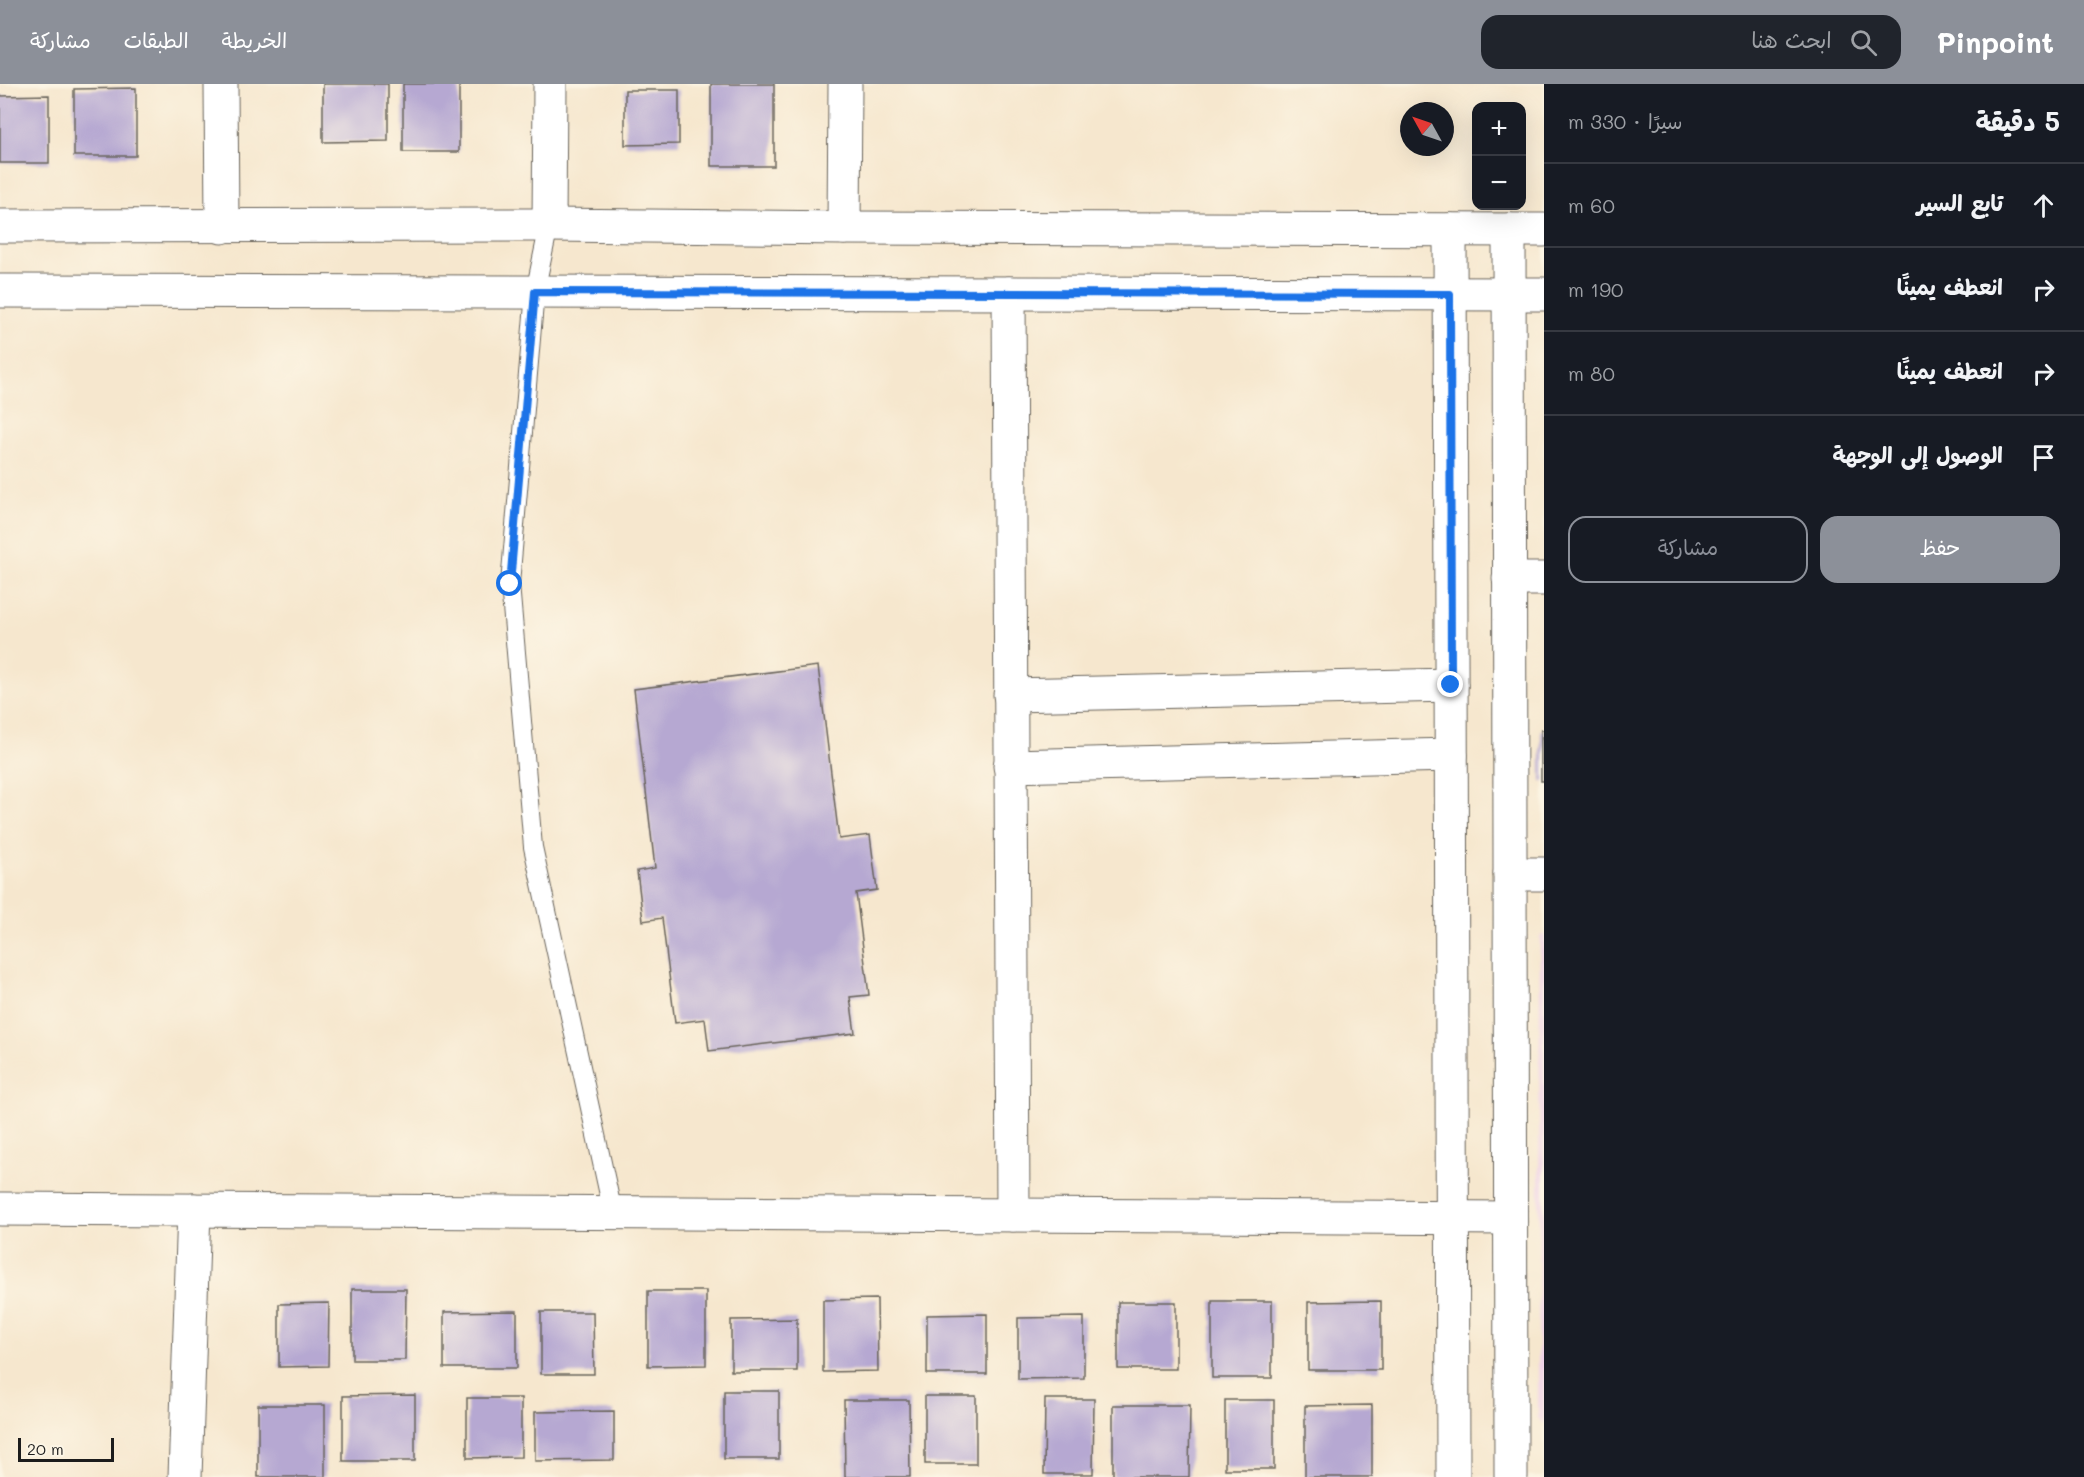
<!DOCTYPE html>
<html lang="ar">
<meta charset="utf-8">
<style>
:root{--surface:#171b24;--page:#20242c;--text:#f1f3f6;--muted:#9ea1a6;--line:#363941;--accent:#8c9099}
body{margin:0;font-family:Mali,"Playpen Sans Arabic",sans-serif;background:var(--page);color:var(--text);direction:rtl}
.controls{position:absolute;right:18px;top:18px;display:grid;overflow:hidden;border-radius:12px;box-shadow:0 6px 24px #0002}
.controls button{width:54px;height:54px;display:grid;place-items:center;padding:0;border:0;border-bottom:2px solid var(--line);background:var(--surface);color:var(--text);font:30px sans-serif}
.compass{position:absolute;left:1400px;top:18px;width:54px;height:54px;border-radius:50%;background:var(--surface);box-shadow:0 6px 24px #0002;rotate:310deg}
.scale{position:absolute;left:18px;bottom:15px;width:96px;box-sizing:border-box;padding-left:6px;border:3px solid #1c1c1c;border-top:0;font-size:16px;line-height:21px;white-space:nowrap;color:#1c1c1c;-webkit-text-stroke:4px #fcf5e5;paint-order:stroke}
.stop{position:absolute;width:18px;height:18px;margin:-14px;border:4px solid #1a73e8;border-radius:50%;background:#fff}
.stop.end{background:#1a73e8;border-color:#fff;box-shadow:0 2px 6px #0008}
.list{margin:0;padding:0;list-style:none}
h2{display:flex;justify-content:space-between;align-items:center;height:78px;margin:0;padding:0 24px;font-size:26px}
h2 small{font-size:20px;font-weight:400;color:var(--muted)}
.list li{display:grid;grid-template-columns:39px 1fr auto;gap:18px;align-items:center;box-sizing:border-box;height:84px;padding:0 24px;border-top:2px solid var(--line)}
.list b{display:block;font-size:22px;white-space:nowrap}
.list em{font-size:20px;font-style:normal;color:var(--muted)}
.actions{display:flex;gap:12px;padding:18px 24px}
.actions a{flex:1;padding:14px 0;border:2px solid var(--accent);border-radius:18px;text-align:center;font-size:21px;color:var(--accent)}
.actions .main{background:var(--accent);color:#fff}
.icon{flex:none;width:33px;height:33px;fill:none;stroke:currentColor;stroke-width:2;stroke-linecap:round;stroke-linejoin:round}
.map{position:relative;flex:none;width:1544px;height:1393px;overflow:hidden;direction:ltr}
header{display:flex;align-items:center;gap:36px;box-sizing:border-box;height:84px;padding:0 30px;background:var(--accent);color:#fff}
header strong{font-size:28px}
nav{display:flex;gap:33px;margin-inline-start:auto;font-size:21px}
.search{width:420px;height:54px;background:var(--page);display:flex;align-items:center;gap:15px;box-sizing:border-box;padding:0 21px;border-radius:18px;color:var(--muted);font-size:22px}
main{display:flex}
aside{flex:1;background:var(--surface)}
.map>svg:first-child{display:block}
.built{fill:#eed0e7}
.building{fill:#b6a8d2}
.lines{fill:none;stroke-linecap:round;stroke-linejoin:round}
.service-casing{stroke:#68635a;stroke-width:20}
.minor-casing{stroke:#68635a;stroke-width:35}
.service{stroke:#fff;stroke-width:18}
.minor{stroke:#fff;stroke-width:33}
.route{stroke:#1a73e8;stroke-width:8}
</style>
<header>
<strong>Pinpoint</strong>
<div class="search"><svg class="icon" aria-label="search" viewBox="0 0 24 24"><circle cx="10" cy="10" r="6"/><path d="M15 15l6 6"/></svg>ابحث هنا</div>
<nav><a>الخريطة</a><a>الطبقات</a><a>مشاركة</a></nav>
</header>
<main>
<aside>
<h2>5 دقيقة<small>سيرًا · 330 m</small></h2>
<ul class="list">
<li><svg class="icon" aria-label="ahead" viewBox="0 0 24 24"><path d="M12 20V5M6 11l6-6 6 6"/></svg><div><b>تابع السير</b></div><em>60 m</em></li>
<li><svg class="icon" aria-label="right" viewBox="0 0 24 24"><path d="M7 20v-9h11M14 6l5 5-5 5"/></svg><div><b>انعطف يمينًا</b></div><em>190 m</em></li>
<li><svg class="icon" aria-label="right" viewBox="0 0 24 24"><path d="M7 20v-9h11M14 6l5 5-5 5"/></svg><div><b>انعطف يمينًا</b></div><em>80 m</em></li>
<li><svg class="icon" aria-label="arrive" viewBox="0 0 24 24"><path d="M6 21V4h12l-3 4 3 4H6"/></svg><div><b>الوصول إلى الوجهة</b></div></li>
</ul>
<div class="actions"><a class="main">حفظ</a><a>مشاركة</a></div>
</aside>
<div class="map">
<svg width="1544" height="1393" viewBox="0 0 1544 1393">
<rect width="100%" height="100%" fill="#fcf5e5"/>
<filter id="ink" filterUnits="userSpaceOnUse"><feTurbulence type="fractalNoise" baseFrequency=".0167" numOctaves="2"/><feDisplacementMap in="SourceGraphic" scale="12" xChannelSelector="R" yChannelSelector="G"/><feConvolveMatrix kernelMatrix="1 2 1 2 8 2 1 2 1" color-interpolation-filters="sRGB"/></filter>
<filter id="wash" filterUnits="userSpaceOnUse"><feTurbulence type="fractalNoise" baseFrequency=".008" numOctaves="4" result="noise"/><feDisplacementMap in="SourceGraphic" scale="24" xChannelSelector="R" yChannelSelector="G"/><feGaussianBlur stdDeviation="1.35" result="paint"/><feColorMatrix in="noise" values="0 0 0 0 0 0 0 0 0 0 0 0 0 0 0 0 0 1.4 0 .05"/><feComposite in="paint" operator="in"/></filter>
<g filter="url(#wash)">
<rect width="100%" height="100%" fill="#f6e7ce"/>
<path class="built" d="M1544 850V1340L1538 1334 1540 853Z"/>
<g id="blocks">
<g class="building">
<path d="M323 0H388V57L323 58Z"/>
<rect x="403" y="0" width="56" height="68"/>
<rect x="711" y="0" width="63" height="82"/>
<path d="M136 4V72H74V5Z"/>
<path d="M625 6H679V60L625 61Z"/>
<path d="M49 11V79H0V12Z"/>
<path d="M818 582 839 755 870 751 877 806 856 809 869 911 850 913 855 949 709 967 705 935 675 939 662 834 643 837 637 787 655 784 634 605Z"/>
<rect x="1541" y="646" width="3" height="51"/>
<path d="M352 1205H406L405 1276H352Z"/>
<path d="M648 1207H706V1281L648 1282Z"/>
<path d="M877 1215 878 1287 823 1288V1216Z"/>
<rect x="1212" y="1217" width="60" height="77"/>
<path d="M1381 1217V1286H1308V1218Z"/>
<rect x="1118" y="1218" width="58" height="67"/>
<path d="M329 1219 328 1282 279 1283V1220Z"/>
<path d="M517 1227V1284H444V1228Z"/>
<path d="M541 1228H593L594 1290H541Z"/>
<path d="M987 1230V1290H927V1231Z"/>
<path d="M1084 1233V1294L1018 1295V1234Z"/>
<path d="M797 1235V1287H731V1236Z"/>
<rect x="724" y="1307" width="55" height="68"/>
<path d="M415 1311V1377H343V1312Z"/>
<rect x="925" y="1312" width="51" height="68"/>
<path d="M467 1314H521V1373L467 1374Z"/>
<path d="M1045 1315H1094L1093 1390H1044Z"/>
<path d="M844 1316H909L910 1393H845Z"/>
<rect x="1225" y="1316" width="49" height="69"/>
<rect x="258" y="1321" width="67" height="72"/>
<path d="M1113 1321H1190L1189 1393H1113Z"/>
<path d="M1372 1321V1393H1305V1322Z"/>
<path d="M614 1327V1376L535 1377V1328Z"/>
</g>
</g>
</g>
<g filter="url(#ink)">
<use href="#blocks" fill-opacity="0" stroke="#68635a" stroke-width="1.5"/>
<g class="lines">
<defs>
<path id="service" d="M549 141 535 208 510 500 533 763 613 1129"/>
<g id="minor">
<path d="M221 0 222 143"/>
<path d="M549 141 550 0"/>
<path d="M0 142 549 141 844 144 1544 146"/>
<path d="M844 144 845 0"/>
<path d="M1450 146 1453 1393"/>
<path d="M1509 146 1511 1393"/>
<path d="M0 207 1544 210"/>
<path d="M1009 209 1013 1131"/>
<path d="M1509 495H1544"/>
<path d="M1010 611 1451 601"/>
<path d="M1010 682 1451 671"/>
<path d="M1510 790H1544"/>
<path d="M0 1125 1510 1134"/>
<path d="M185 1393 194 1126"/>
</g>
</defs>
<use href="#service" class="service-casing"/>
<use href="#minor" class="minor-casing"/>
<use href="#service" class="service"/>
<use href="#minor" class="minor"/>
</g>
</g>
<g class="lines" filter="url(#ink)">
<path class="route" d="M510 500 535 208 1450 210 1451 601"/>
</g>
</svg>
<div class="controls">
<button>+</button>
<button>−</button>
</div>
<svg class="compass" viewBox="-18 -18 36 36"><path d="M0-13l5 13h-10z" fill="#e53935"/><path d="M0 13l5-13h-10z" fill="#9ea1a6"/></svg>
<div class="scale">20 m</div>
<div class="stop" style="left:510px;top:500px"></div>
<div class="stop end" style="left:1451px;top:601px"></div>
</div>
</main>
